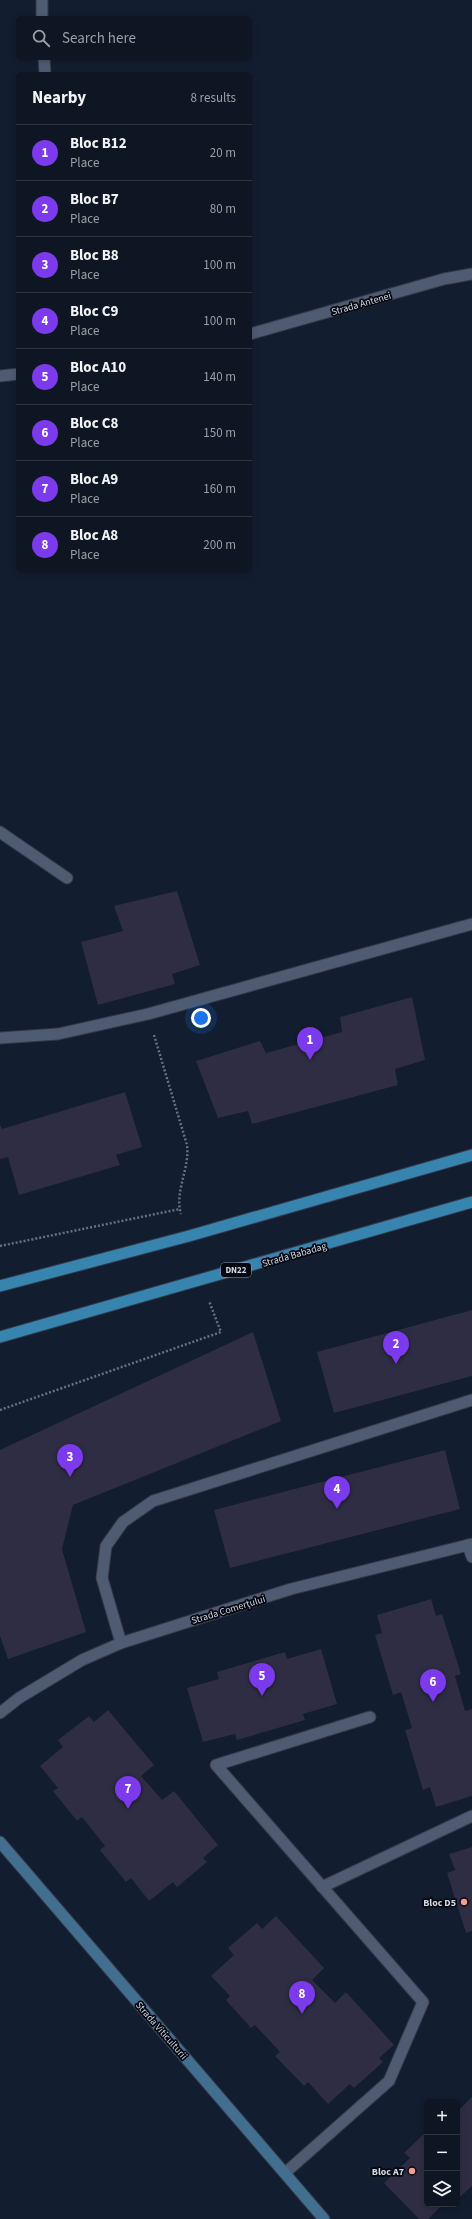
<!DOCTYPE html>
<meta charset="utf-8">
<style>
:root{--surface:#0e1623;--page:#1c2330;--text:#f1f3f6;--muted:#9b9fa6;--line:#2e3541;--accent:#7c3aed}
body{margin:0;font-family:"Source Sans 3",sans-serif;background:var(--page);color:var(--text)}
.controls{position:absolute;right:12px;bottom:12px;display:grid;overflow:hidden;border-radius:6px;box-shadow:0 2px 6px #0003}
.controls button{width:36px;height:36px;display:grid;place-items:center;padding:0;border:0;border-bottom:1px solid var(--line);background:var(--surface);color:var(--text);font:20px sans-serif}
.you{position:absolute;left:201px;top:1018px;width:14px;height:14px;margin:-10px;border:3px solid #fff;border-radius:50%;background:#1a73e8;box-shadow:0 0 0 6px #1a73e833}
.badge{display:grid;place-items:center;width:26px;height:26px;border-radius:50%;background:var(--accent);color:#fff;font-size:13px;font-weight:700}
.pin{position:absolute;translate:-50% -33px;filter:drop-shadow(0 1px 2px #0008)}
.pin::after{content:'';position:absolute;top:21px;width:14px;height:12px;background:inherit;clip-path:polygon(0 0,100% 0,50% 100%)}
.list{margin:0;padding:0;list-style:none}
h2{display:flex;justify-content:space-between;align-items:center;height:52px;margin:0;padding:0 16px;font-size:17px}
h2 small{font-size:13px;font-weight:400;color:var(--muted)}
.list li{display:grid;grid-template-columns:26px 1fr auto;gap:12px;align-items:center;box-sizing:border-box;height:56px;padding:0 16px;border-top:1px solid var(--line)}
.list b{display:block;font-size:15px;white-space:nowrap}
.list p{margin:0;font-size:13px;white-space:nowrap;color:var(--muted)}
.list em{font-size:13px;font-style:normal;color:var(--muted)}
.icon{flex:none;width:22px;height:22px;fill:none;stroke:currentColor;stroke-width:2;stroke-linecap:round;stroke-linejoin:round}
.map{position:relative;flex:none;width:472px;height:2219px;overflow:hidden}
.search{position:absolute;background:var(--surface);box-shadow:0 2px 6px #0003;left:16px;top:16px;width:236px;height:44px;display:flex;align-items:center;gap:10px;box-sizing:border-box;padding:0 14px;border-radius:6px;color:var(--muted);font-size:15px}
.panel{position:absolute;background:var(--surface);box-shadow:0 2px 6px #0003;left:16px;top:72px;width:236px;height:500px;border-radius:6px}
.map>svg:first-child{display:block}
.building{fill:#2e2d43}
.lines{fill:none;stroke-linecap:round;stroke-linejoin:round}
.service-casing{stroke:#333949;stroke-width:13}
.minor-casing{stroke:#333949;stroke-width:13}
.secondary-casing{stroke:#333949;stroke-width:13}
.primary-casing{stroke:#333949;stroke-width:13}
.path{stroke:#677181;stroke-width:2.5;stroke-dasharray:2 2;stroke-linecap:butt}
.service{stroke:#4e5b71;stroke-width:11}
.minor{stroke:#4e5b71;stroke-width:11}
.secondary{stroke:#426f8f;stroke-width:11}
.primary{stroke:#3784ae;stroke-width:11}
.poi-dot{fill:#f49d8b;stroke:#04070f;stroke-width:1.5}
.labels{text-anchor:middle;stroke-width:3.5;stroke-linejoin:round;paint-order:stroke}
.shield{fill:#04070f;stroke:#949aa6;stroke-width:1}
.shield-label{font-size:9px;font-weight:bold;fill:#d1d9e6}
.street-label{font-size:10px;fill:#d1d9e6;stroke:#04070f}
.poi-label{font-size:10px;font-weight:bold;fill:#d1d9e6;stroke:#04070f;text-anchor:end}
</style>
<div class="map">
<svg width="472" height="2219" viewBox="0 0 472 2219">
<rect width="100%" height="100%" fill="#121d2f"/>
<g class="building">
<path d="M177 891 200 965 172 974 175 984 98 1005 81 942 123 931 114 906Z"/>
<path d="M412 997 425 1060 395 1069 398 1085 252 1124 248 1111 218 1118 196 1061 260 1041 266 1053 342 1032 340 1017Z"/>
<path d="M125 1092 142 1147 116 1155 120 1165 19 1195 8 1157 0 1159V1125L2 1129Z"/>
<path d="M472 1310V1376L334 1413 317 1352Z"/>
<path d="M253 1332 281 1421 73 1505 62 1549 86 1632 8 1659 0 1636V1450Z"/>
<path d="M445 1450 460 1509 230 1568 214 1510Z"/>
<path d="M431 1599 436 1616 442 1614 461 1674 455 1676 465 1711 472 1709V1796L436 1807 430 1787 423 1790 405 1730 412 1728 401 1692 393 1695 375 1635 382 1633 377 1615Z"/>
<path d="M321 1649 337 1704 303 1714 305 1720 237 1740 235 1734 203 1742 187 1688 219 1679 217 1672 285 1652 287 1659Z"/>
<path d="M108 1710 154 1765 141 1776 162 1800 174 1791 218 1845 203 1858 207 1862 177 1887 173 1882 149 1901 131 1878 126 1882 100 1850 105 1846 82 1817 77 1821 53 1791 58 1788 40 1766 63 1747 58 1740 89 1716 94 1722Z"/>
<path d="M472 1847V1931L466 1933 447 1873 455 1870 449 1854Z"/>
<path d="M276 1916 324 1968 312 1980 335 2003 346 1992 394 2045 379 2058 383 2062 354 2088 350 2084 328 2104 308 2082 304 2086 275 2056 280 2052 255 2025 251 2028 226 2000 230 1996 211 1976 234 1955 228 1948 257 1923 262 1929Z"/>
<path d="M472 2097V2186L457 2200V2106L460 2109Z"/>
<path d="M427 2131V2204H443L428 2219H419L384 2183 410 2158 404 2153Z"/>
</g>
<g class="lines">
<defs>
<g id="service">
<path d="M0 832 67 878"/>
<path d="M0 1038 58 1034 148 1014 472 924"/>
<path d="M121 1643 102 1578 106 1546 123 1522 153 1501 472 1400"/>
</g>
<g id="minor">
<path d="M42 0V18"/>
<path d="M44 58 45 74"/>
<path d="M250 334 444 279 472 274"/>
<path d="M0 376 18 374"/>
<path d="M468 1545 472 1557"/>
<path d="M0 1713 19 1698 82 1660 121 1643 291 1589 472 1544"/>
<path d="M322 1887 472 1816"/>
<path d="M285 2173 389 2081 423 2002 216 1765 370 1717"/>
</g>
<path id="secondary" d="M0 1842 324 2219"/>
<g id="primary">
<path d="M0 1286 189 1236 472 1155"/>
<path d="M0 1337 472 1202"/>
</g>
</defs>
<use href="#service" class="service-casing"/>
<use href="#minor" class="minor-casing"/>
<use href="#secondary" class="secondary-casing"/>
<use href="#primary" class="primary-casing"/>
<g class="path">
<path d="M154 1035 187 1145C190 1169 174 1192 181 1214"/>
<path d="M0 1246 180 1209"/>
<path d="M0 1410 221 1332 209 1301"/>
</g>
<use href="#service" class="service"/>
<use href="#minor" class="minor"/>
<use href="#secondary" class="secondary"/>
<use href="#primary" class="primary"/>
</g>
<g class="poi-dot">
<circle cx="464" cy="1902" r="4"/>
<circle cx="412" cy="2171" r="4"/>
</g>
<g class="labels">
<rect class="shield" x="221" y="1263" width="30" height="14" rx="3"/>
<g class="shield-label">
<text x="236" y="1273">DN22</text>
</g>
<g class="street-label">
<text transform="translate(361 303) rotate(-16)" y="4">Strada Antenei</text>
<text transform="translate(294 1254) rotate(-16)" y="4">Strada Babadag</text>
<text transform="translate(228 1609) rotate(-17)" y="4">Strada Comerțului</text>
<text transform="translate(162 2030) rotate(49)" y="4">Strada Viticulturii</text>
</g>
<g class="poi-label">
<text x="456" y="1906">Bloc D5</text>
<text x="404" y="2175">Bloc A7</text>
</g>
</g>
</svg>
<div class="controls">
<button>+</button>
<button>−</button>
<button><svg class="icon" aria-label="layers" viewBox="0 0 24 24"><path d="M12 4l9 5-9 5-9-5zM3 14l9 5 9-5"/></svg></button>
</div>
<div class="you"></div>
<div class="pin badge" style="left:310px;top:1060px">1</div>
<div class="pin badge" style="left:396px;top:1364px">2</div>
<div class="pin badge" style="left:70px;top:1477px">3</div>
<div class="pin badge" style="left:337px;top:1509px">4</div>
<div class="pin badge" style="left:262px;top:1696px">5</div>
<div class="pin badge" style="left:433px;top:1702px">6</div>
<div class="pin badge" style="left:128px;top:1809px">7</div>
<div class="pin badge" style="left:302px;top:2014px">8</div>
<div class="search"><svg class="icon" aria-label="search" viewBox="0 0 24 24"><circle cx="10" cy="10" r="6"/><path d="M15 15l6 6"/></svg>Search here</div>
<section class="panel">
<h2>Nearby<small>8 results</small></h2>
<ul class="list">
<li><span class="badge">1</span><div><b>Bloc B12</b><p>Place</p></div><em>20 m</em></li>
<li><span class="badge">2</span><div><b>Bloc B7</b><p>Place</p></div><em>80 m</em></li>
<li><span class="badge">3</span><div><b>Bloc B8</b><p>Place</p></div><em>100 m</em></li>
<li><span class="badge">4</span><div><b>Bloc C9</b><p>Place</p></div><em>100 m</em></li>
<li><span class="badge">5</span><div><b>Bloc A10</b><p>Place</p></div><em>140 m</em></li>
<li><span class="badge">6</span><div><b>Bloc C8</b><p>Place</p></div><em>150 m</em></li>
<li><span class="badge">7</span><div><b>Bloc A9</b><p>Place</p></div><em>160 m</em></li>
<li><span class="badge">8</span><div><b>Bloc A8</b><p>Place</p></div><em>200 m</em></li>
</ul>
</section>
</div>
